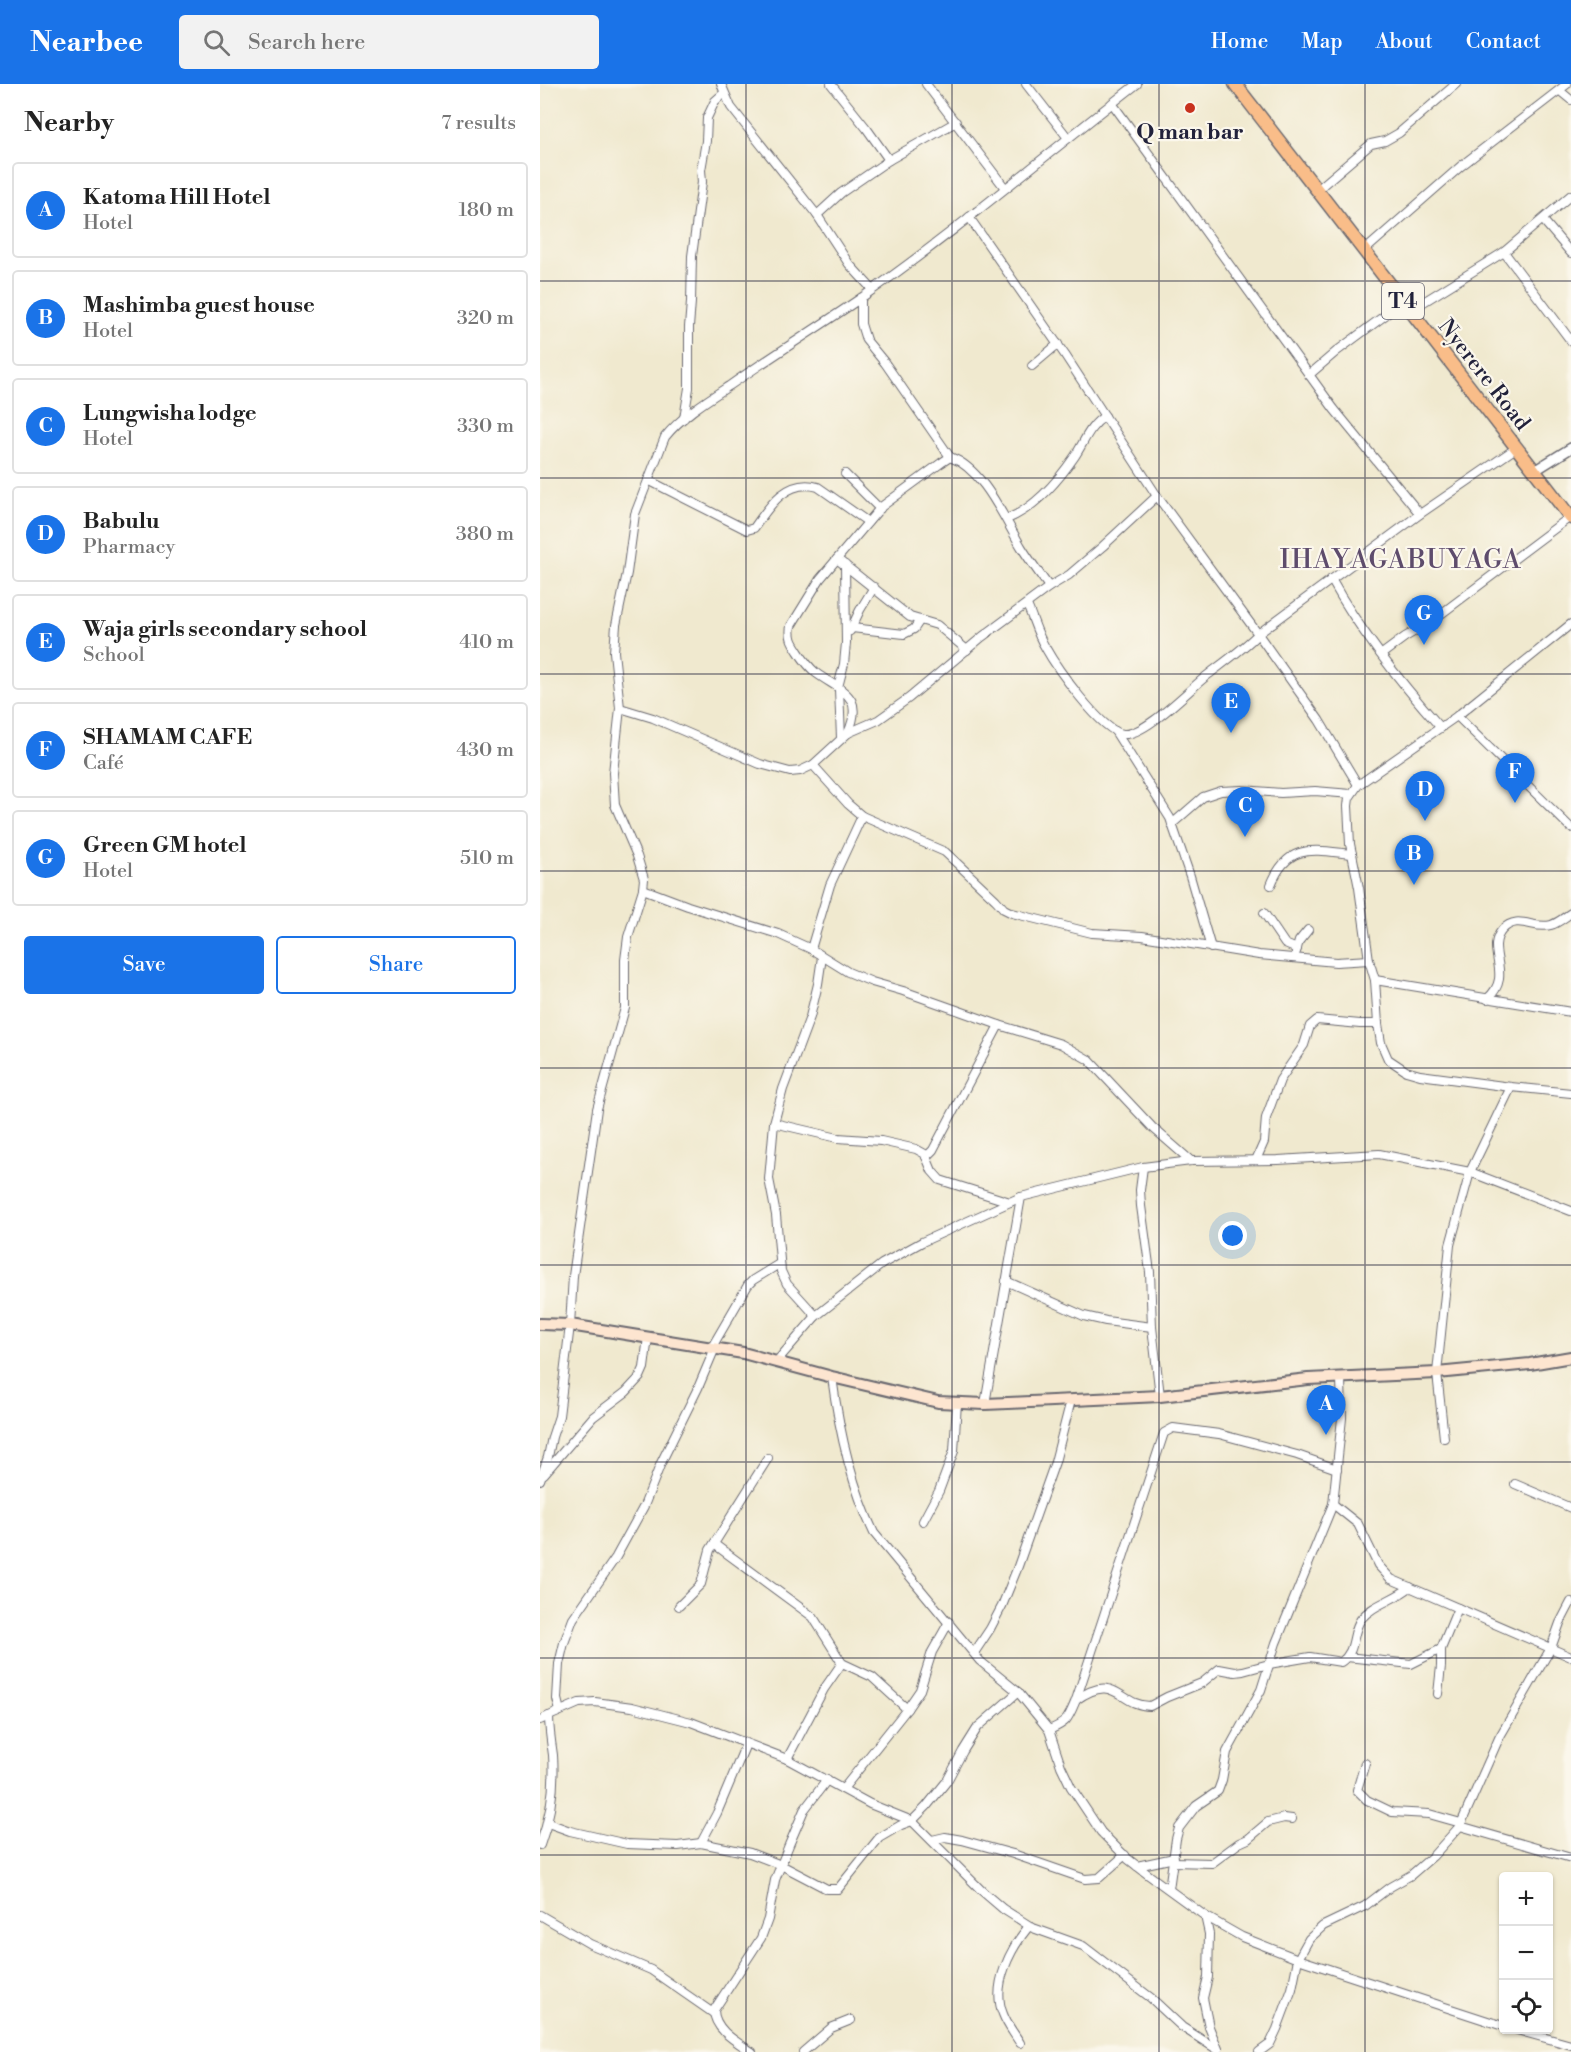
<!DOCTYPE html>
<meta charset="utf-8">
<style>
:root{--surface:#fff;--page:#f2f2f2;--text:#222;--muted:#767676;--line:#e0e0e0;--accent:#1a73e8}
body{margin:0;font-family:"Libre Bodoni",serif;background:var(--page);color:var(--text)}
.controls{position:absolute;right:18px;bottom:18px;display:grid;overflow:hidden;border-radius:6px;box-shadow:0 2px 4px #0004}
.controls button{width:54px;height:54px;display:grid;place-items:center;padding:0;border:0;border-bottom:2px solid var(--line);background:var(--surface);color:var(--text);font:30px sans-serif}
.you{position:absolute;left:693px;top:1152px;width:21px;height:21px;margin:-15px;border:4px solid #fff;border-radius:50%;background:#1a73e8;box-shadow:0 0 0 9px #1a73e833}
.badge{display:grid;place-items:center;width:39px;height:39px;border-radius:50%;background:var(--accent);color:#fff;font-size:20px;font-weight:700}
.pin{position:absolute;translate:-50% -50px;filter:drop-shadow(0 2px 3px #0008)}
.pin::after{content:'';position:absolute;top:32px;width:21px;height:18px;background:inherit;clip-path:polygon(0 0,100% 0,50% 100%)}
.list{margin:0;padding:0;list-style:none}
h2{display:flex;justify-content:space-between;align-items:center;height:78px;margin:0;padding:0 24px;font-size:26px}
h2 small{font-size:20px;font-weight:400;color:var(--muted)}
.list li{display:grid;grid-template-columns:39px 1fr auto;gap:18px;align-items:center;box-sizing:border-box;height:96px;margin:0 12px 12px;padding:0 12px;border:2px solid var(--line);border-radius:6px}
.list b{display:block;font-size:22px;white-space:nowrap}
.list p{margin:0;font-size:20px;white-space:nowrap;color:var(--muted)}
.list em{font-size:20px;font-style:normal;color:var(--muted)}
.actions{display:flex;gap:12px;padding:18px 24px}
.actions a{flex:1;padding:14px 0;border:2px solid var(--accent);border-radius:6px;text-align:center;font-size:21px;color:var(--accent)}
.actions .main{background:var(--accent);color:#fff}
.icon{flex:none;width:33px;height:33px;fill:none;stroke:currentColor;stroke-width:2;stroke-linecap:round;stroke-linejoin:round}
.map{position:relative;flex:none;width:1031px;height:1968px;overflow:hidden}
header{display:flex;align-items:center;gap:36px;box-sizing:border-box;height:84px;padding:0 30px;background:var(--accent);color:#fff}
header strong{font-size:28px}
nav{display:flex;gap:33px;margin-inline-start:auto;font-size:21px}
.search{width:420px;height:54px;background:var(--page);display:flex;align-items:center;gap:15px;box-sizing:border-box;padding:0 21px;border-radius:6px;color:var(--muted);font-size:22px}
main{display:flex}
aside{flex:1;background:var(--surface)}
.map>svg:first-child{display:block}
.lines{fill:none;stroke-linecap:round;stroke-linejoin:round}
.minor-casing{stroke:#6a686f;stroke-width:10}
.tertiary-casing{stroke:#6a686f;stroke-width:12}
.secondary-casing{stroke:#6a686f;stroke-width:14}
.trunk-casing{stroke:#6a686f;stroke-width:15}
.minor{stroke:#fff;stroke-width:8}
.tertiary{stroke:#fff;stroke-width:9}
.secondary{stroke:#fde5d0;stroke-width:10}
.trunk{stroke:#f9bd89;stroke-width:12}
.grid{fill:none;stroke:#22223b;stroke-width:1.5;stroke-opacity:0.55}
.poi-dot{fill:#c8321e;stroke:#fbf7ec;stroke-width:2}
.labels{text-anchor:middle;stroke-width:4.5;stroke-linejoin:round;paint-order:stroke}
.shield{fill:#fbf7ec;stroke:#636270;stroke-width:1.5}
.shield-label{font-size:21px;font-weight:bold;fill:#22223b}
.poi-label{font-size:22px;font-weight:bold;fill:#22223b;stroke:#fbf7ec}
.street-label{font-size:22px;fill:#22223b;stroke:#fbf7ec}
.quarter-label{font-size:26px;letter-spacing:1.5px;fill:#5e4c6c;stroke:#fbf7ec}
</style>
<header>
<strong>Nearbee</strong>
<div class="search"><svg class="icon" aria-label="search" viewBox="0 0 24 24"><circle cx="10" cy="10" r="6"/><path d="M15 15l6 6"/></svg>Search here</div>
<nav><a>Home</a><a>Map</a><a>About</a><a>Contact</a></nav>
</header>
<main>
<aside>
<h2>Nearby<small>7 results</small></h2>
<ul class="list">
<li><span class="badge">A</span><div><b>Katoma Hill Hotel</b><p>Hotel</p></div><em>180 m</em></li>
<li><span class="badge">B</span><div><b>Mashimba guest house</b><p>Hotel</p></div><em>320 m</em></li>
<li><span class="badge">C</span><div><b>Lungwisha lodge</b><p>Hotel</p></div><em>330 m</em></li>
<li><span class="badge">D</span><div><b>Babulu</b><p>Pharmacy</p></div><em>380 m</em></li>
<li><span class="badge">E</span><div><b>Waja girls secondary school</b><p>School</p></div><em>410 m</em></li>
<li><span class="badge">F</span><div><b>SHAMAM CAFE</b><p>Café</p></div><em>430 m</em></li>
<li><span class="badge">G</span><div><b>Green GM hotel</b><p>Hotel</p></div><em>510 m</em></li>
</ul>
<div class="actions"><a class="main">Save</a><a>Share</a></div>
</aside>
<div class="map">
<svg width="1031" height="1968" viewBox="0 0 1031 1968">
<rect width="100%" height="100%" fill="#fbf7ec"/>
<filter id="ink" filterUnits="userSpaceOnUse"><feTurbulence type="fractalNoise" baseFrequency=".0167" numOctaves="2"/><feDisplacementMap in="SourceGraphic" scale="12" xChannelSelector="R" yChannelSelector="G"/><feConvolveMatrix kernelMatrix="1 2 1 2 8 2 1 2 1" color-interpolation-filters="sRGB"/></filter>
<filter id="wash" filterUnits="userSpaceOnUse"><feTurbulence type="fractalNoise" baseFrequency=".008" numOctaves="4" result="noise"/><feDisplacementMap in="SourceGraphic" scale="24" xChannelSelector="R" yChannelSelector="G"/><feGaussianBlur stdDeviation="1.35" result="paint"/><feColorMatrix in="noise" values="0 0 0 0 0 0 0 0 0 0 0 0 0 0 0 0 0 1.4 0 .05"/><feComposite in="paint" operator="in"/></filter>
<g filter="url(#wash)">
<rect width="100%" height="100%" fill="#f0e9cf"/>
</g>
<g filter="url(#ink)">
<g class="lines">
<defs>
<g id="minor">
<path d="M181 0 191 23 277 131 309 180 332 205"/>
<path d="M291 0 327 45 349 76"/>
<path d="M386 0 465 104"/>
<path d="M486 0 528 54"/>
<path d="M1020 7 1031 16"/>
<path d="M572 19 794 325 880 430"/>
<path d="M777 106 831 60 845 57 859 49 916 0"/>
<path d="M277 131 301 109 349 76 416 38"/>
<path d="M429 133 525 271 617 412 718 550C703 565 686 577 669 590 651 603 606 652 583 650 561 647 516 583 505 563 497 550 493 534 487 521"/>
<path d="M1003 136 1031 169"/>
<path d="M824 167 921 82 1027 0"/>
<path d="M964 168 1031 257"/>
<path d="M321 214V240L326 256 345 279 410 373"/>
<path d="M869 227 964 168 1031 111"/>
<path d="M492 282 518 260"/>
<path d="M769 291 797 267 863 218"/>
<path d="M144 334 149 304V243L151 218 152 172 162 98 161 86 166 57 167 34 175 17 184 9"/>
<path d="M305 390 340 425"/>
<path d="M108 396 207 446 214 444C229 422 247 394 278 403L328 438"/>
<path d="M467 435C495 424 518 397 535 372 545 357 549 342 565 332"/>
<path d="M297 475 370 533 397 541 427 566"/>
<path d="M791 495C821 549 860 598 901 644"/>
<path d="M312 544 364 550 374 545 380 536"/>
<path d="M310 547 320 526 334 503"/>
<path d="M842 570 865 553 889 539 1030 433"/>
<path d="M298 603 304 580 306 559 305 481"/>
<path d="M299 605 301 654"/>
<path d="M80 624 113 634 220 680 250 688 260 687 273 681 308 649 338 636 369 614 442 553 509 503 529 491 563 462 617 412"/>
<path d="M917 632 1031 744"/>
<path d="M575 647 630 734 650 792 671 864"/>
<path d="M308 649C325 611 302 608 276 589 269 583 263 575 258 567 252 558 249 553 251 542L280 495 341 423 401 379 410 373C444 385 464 435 482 464 490 477 500 490 509 503"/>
<path d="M273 681 308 720 322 732 405 768 456 816 464 825 472 829 552 849 602 852 719 871 796 878 829 876"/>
<path d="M818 701 779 636 718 550 880 430 976 364"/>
<path d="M632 740 663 713 681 707 702 706 741 709 775 707 811 710"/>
<path d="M731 801C748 758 773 766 812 770"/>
<path d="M103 805 148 822 238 850 271 865 308 888 332 898 363 907 459 941 521 960 549 976 612 1043 651 1077"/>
<path d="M724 829 745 860 757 865"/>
<path d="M271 865 290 801 322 732"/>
<path d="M756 868 759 857 768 846"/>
<path d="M835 896 1031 928"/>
<path d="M947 915C975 891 944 867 962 846 978 829 993 846 1011 841 1018 839 1025 833 1031 829"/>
<path d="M838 940 835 896 829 876 819 804 810 760 808 722 809 714 818 701 917 632 1031 540"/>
<path d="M234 1039 298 1054 341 1057 376 1065 385 1070 392 1087 400 1096 470 1118"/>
<path d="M386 1073 393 1066 459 941"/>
<path d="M716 1076 724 1058 726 1034 740 996 764 961 770 942 777 936 820 940H838L841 959 848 975 866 987 880 991 971 1003 1031 1009"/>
<path d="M603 1083 600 1106 601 1122 610 1188 612 1243 620 1312"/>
<path d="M466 1197 544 1232 566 1237 612 1243"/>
<path d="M276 1232 247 1200 241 1187 236 1131 229 1095 234 1039 243 1005 270 933 278 900 282 873"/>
<path d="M172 1263 208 1201 213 1196 239 1180"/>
<path d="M236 1278 276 1232 342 1180 382 1158 481 1113 603 1083 651 1077 738 1076 839 1070 930 1088 1031 1127"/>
<path d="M292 1293C299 1346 311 1401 334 1449L440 1577 478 1608 509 1646 521 1682 531 1703 561 1748 588 1775 610 1792 665 1832 702 1853 758 1875 963 1942"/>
<path d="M445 1320 481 1113"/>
<path d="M904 1354 897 1289 910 1161 930 1088 971 1003"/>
<path d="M4 1390 53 1333 86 1308 100 1293 104 1284 108 1253"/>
<path d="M0 1396 8 1373 12 1353 19 1332 30 1241 33 1192 57 1025 85 924V876L88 853 103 805 104 795 97 772 75 721 73 689 80 624 74 568 76 541 87 489 95 430 125 353C142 332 166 317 189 302 232 272 277 244 321 214 416 148 505 71 597 0"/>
<path d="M975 1400 1031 1424"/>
<path d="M793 1420 818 1440 838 1481 851 1495 1031 1573"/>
<path d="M383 1437 399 1407 414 1367 417 1318"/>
<path d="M174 1460 273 1533 302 1579 332 1593 367 1625"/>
<path d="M139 1522 161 1500 170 1466 228 1374"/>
<path d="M434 1569 450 1545 462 1522 477 1485 515 1378 531 1316"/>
<path d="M807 1573 871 1580 901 1565"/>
<path d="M898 1610 901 1582V1565L918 1524"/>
<path d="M536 1616C576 1587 579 1622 610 1622L627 1613 662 1599 679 1585 695 1588 703 1587 729 1580 770 1573 801 1578C817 1567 811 1549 821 1535 833 1520 855 1516 870 1503"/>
<path d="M20 1627 17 1615 19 1580 24 1559 33 1535 76 1473 104 1422 121 1379 158 1304 175 1264"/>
<path d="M0 1636 39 1619 55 1618 92 1623 151 1638 247 1675 330 1720 372 1737 442 1807 463 1825 493 1844 543 1862 611 1914 642 1943 678 1966"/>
<path d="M509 1646C528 1638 528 1635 536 1616L624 1349 633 1344 679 1350 757 1371 797 1385"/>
<path d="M247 1675 284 1605 302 1579"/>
<path d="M825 1679 817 1706 827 1716 852 1728 889 1730 921 1739"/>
<path d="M303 1705 367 1625 380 1606 392 1568 409 1538"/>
<path d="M8 1739 30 1747 87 1760 138 1762 161 1759 210 1769 241 1781 287 1805H298L339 1754 361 1741 372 1737 386 1723 407 1697 423 1667 438 1643 478 1608"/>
<path d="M920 1742 1031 1774"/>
<path d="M392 1756 405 1753 422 1756 473 1770 545 1795 559 1794 585 1771"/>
<path d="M161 1759 177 1729 206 1660"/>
<path d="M0 1761C11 1732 15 1701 13 1671 11 1658 9 1645 9 1632"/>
<path d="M633 1778 672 1779 699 1759 708 1755 728 1738 744 1734 752 1735"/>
<path d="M597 1782 634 1774"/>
<path d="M629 1805 636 1755 639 1744 656 1722 678 1707 682 1696 687 1668 721 1606 736 1559 793 1420 802 1334 801 1293"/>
<path d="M0 1831 50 1860 111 1886 173 1929"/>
<path d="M665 1832 669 1850 668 1893 663 1914 669 1943 678 1965"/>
<path d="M977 1946 1031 1961"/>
<path d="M480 1959C474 1949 467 1941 463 1930 451 1901 471 1864 489 1842"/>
<path d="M212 1968C197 1958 174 1946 174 1926L221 1854 228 1835 235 1796 249 1761 264 1726 287 1696"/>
<path d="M263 1968 291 1944 311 1936"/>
<path d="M719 1968 730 1960 737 1945 752 1905 758 1875 769 1855 783 1842 825 1822 850 1803 871 1791 893 1772 920 1742 959 1654 1011 1564 1020 1539 1031 1518"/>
</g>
<path id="tertiary" d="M994 387 1031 364"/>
<path id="secondary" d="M0 1240 30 1241 203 1269 292 1293 398 1318 445 1320 620 1312 768 1295 897 1289 990 1280 1031 1273"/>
<path id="trunk" d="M695 0 1031 434"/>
</defs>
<use href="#minor" class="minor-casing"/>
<use href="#tertiary" class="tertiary-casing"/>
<use href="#secondary" class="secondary-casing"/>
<use href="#trunk" class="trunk-casing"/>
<use href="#minor" class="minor"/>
<use href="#tertiary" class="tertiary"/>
<use href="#secondary" class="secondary"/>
<use href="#trunk" class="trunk"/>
</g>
</g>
<path class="grid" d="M206 0V1968M412 0V1968M619 0V1968M825 0V1968M0 197H1031M0 394H1031M0 590H1031M0 787H1031M0 984H1031M0 1181H1031M0 1378H1031M0 1574H1031M0 1771H1031"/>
<circle class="poi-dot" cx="650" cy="24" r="6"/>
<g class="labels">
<rect class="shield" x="842" y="199" width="42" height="36" rx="4.5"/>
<g class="shield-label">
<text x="863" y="224">T4</text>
</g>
<g class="poi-label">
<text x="650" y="55">Q man bar</text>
</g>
<g class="street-label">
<text transform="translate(945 290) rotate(52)" y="8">Nyerere Road</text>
</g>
<g class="quarter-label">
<text x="861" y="484">IHAYAGABUYAGA</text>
</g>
</g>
</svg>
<div class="controls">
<button>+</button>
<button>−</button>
<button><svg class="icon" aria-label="locate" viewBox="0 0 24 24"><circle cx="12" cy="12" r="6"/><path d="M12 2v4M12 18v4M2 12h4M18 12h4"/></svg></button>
</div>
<div class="you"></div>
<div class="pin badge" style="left:786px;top:1351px">A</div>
<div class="pin badge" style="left:874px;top:801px">B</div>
<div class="pin badge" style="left:705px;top:753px">C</div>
<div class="pin badge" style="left:885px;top:737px">D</div>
<div class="pin badge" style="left:691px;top:649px">E</div>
<div class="pin badge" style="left:975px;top:719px">F</div>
<div class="pin badge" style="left:884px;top:561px">G</div>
</div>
</main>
